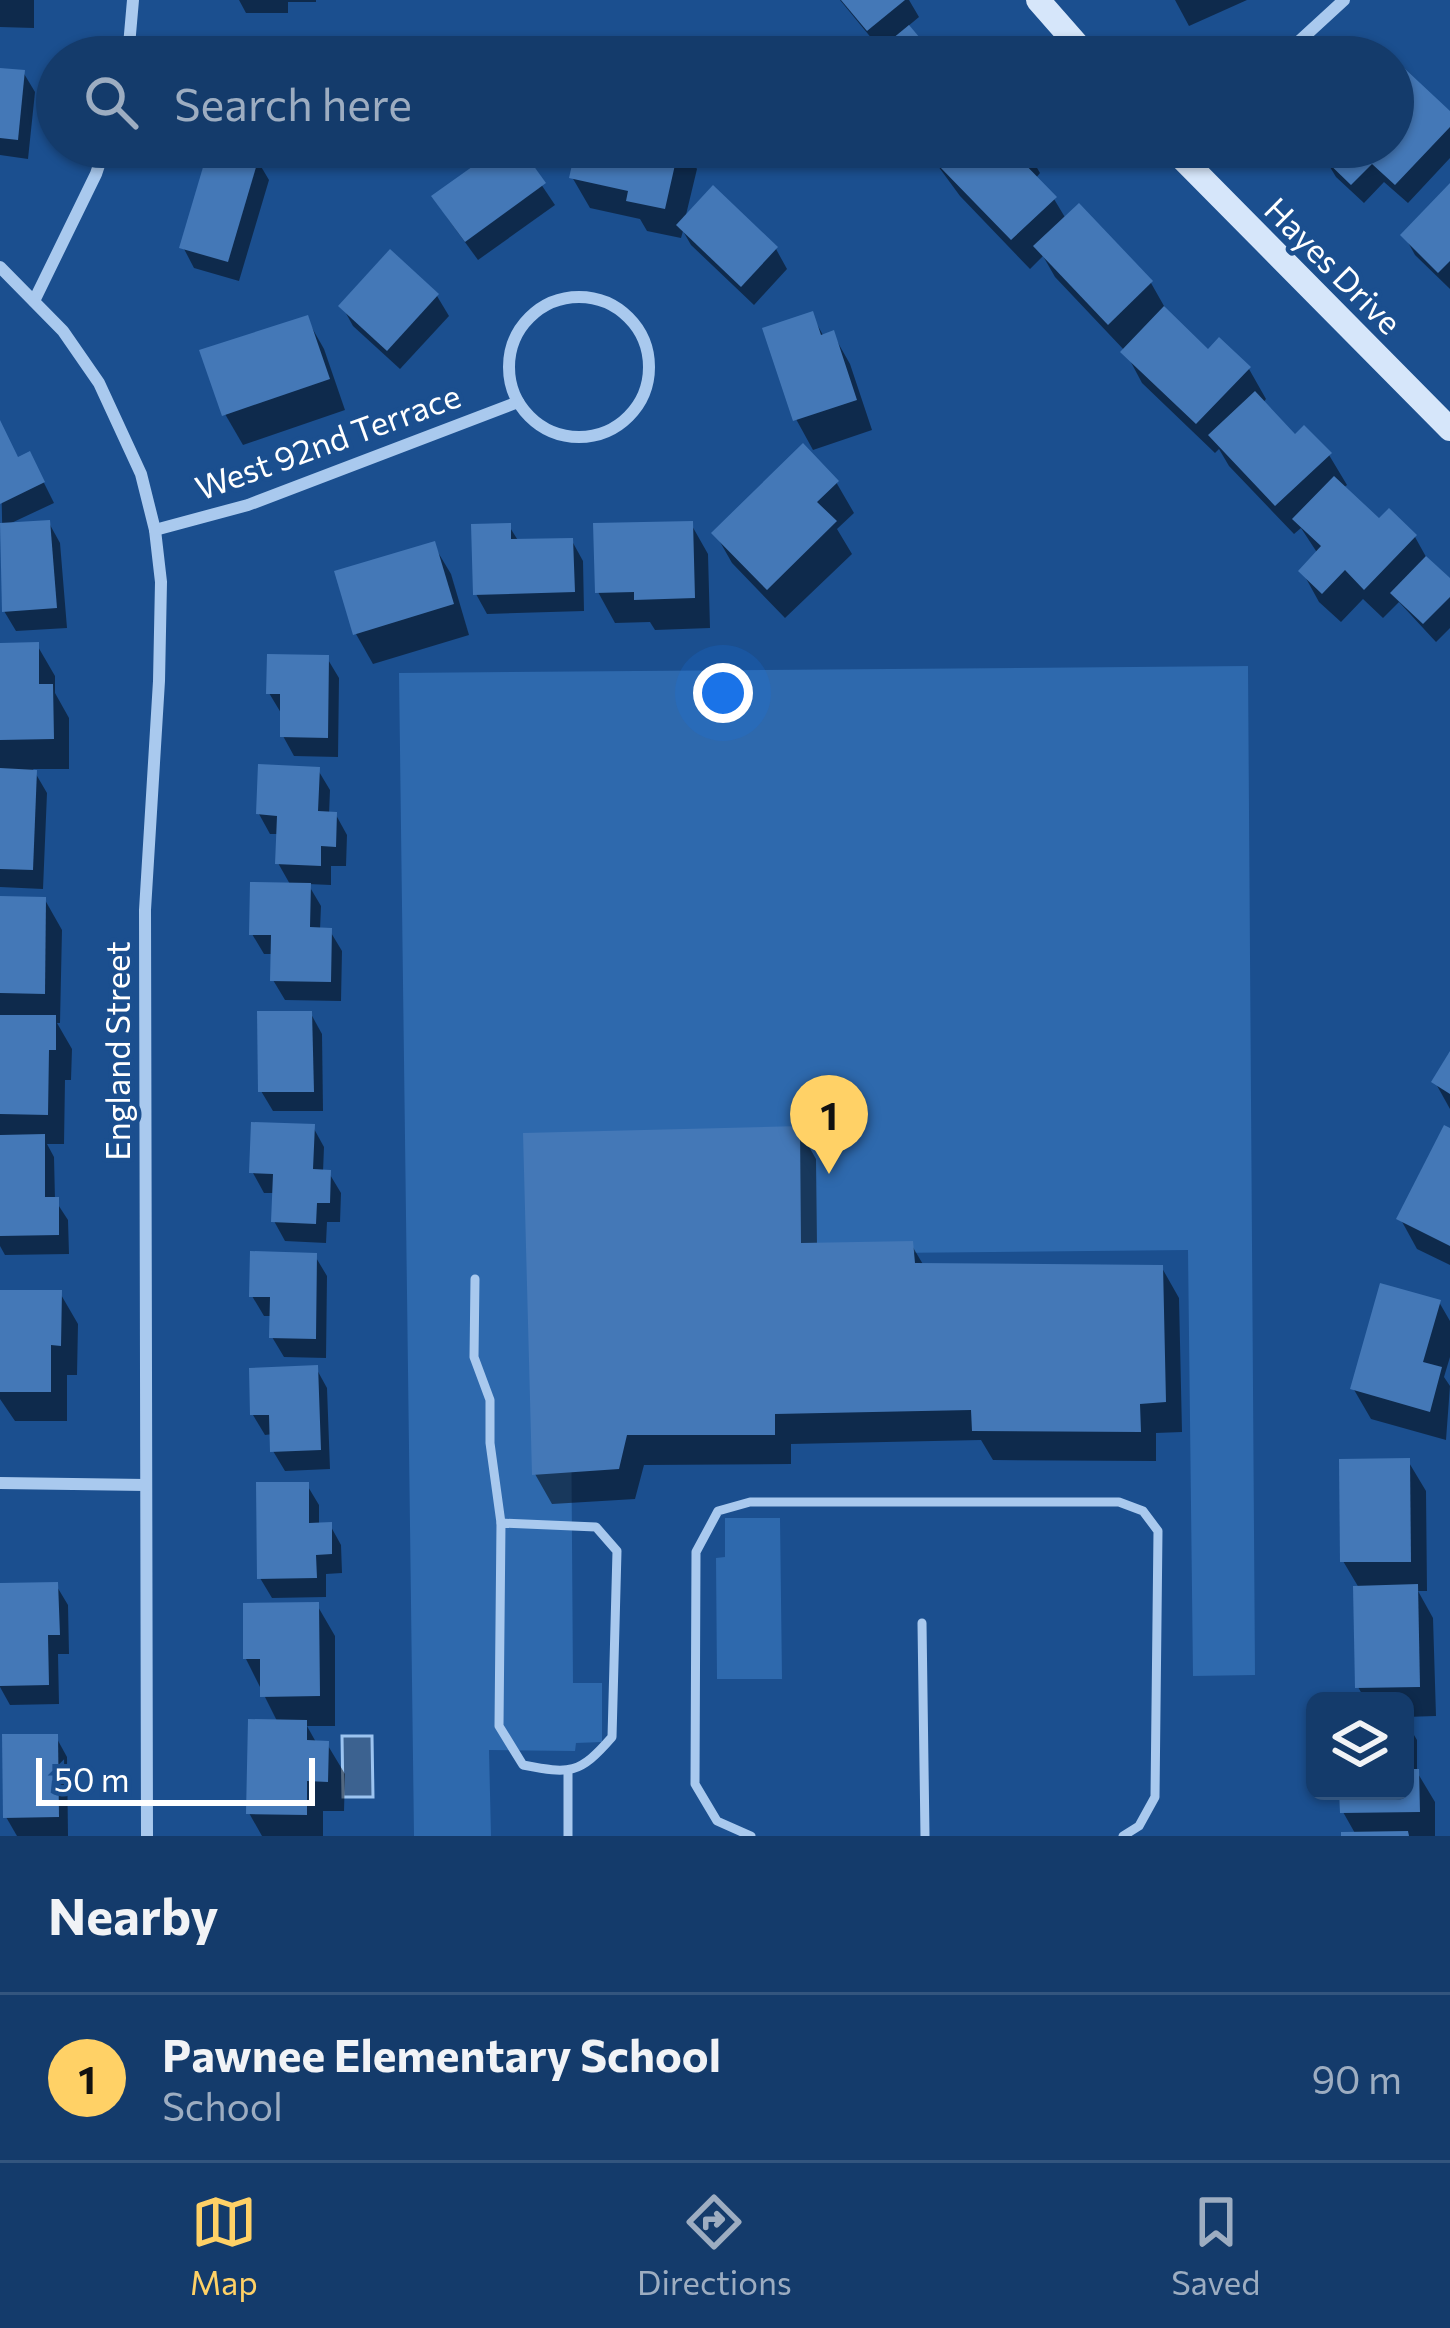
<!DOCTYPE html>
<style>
:root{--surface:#143b6b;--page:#214673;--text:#f1f3f6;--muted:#9dadc1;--line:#33557e;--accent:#ffd166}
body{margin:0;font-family:Commissioner,sans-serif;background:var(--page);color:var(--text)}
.controls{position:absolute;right:36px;bottom:36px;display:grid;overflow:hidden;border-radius:18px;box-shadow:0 3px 9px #0004}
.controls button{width:108px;height:108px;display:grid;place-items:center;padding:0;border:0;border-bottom:3px solid var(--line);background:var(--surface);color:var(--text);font:60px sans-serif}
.scale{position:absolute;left:36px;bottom:30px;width:279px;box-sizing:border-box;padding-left:12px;border:6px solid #fff;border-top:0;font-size:33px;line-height:42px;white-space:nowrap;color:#fff;-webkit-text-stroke:9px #1b4f8f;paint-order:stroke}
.you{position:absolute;left:723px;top:693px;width:42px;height:42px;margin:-30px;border:9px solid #fff;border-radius:50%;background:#1a73e8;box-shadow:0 0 0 18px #1a73e833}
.badge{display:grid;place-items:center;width:78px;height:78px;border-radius:50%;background:var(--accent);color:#111;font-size:39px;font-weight:700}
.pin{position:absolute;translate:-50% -99px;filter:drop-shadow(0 3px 6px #0008)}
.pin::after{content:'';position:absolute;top:63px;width:42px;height:36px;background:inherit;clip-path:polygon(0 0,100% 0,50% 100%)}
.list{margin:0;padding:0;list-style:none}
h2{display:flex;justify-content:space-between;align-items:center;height:156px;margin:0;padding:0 48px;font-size:51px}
h2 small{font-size:39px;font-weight:400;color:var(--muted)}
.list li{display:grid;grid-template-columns:78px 1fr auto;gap:36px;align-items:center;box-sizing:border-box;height:168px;padding:0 48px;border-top:3px solid var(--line)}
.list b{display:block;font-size:45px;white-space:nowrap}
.list p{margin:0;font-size:39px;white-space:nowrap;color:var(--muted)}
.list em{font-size:39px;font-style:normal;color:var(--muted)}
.icon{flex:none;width:66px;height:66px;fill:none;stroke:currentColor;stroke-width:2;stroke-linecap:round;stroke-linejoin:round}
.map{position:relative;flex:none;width:1450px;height:1836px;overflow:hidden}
.search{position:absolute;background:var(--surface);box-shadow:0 3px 9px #0004;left:36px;right:36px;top:36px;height:132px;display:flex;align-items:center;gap:30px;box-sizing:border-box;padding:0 42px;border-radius:66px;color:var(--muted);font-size:45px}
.sheet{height:324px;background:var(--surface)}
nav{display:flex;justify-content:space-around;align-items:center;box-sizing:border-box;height:168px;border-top:3px solid var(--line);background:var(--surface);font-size:33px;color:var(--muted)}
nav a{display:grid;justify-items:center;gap:6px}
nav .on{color:var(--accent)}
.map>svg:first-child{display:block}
.green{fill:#2e69ad}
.water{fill:#3c6290;stroke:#9cc4f0;stroke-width:3}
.shadow{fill:#0007}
.building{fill:#4478b7}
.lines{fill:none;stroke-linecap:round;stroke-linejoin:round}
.lane{stroke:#a9c9ee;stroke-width:9}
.street{stroke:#a9c9ee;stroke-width:12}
.secondary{stroke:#d6e6fa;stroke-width:24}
.labels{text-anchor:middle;stroke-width:9;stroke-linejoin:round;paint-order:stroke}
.street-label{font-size:33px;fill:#fff;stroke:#1b4f8f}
</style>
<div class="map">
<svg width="1450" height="1836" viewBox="0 0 1450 1836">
<rect width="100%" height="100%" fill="#1b4f8f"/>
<g class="green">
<path d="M1248 666 1255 1675 1193 1676 1188 1250 570 1256 573 1683H602V1742L576 1743 575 1751 489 1750 491 1836H414L399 673Z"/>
<path d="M725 1518H780L782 1679H717L716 1558 725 1557Z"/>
</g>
<path class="water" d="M342 1736H372L373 1797H343Z"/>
<g class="shadow">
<path d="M0 0H34V28L0 27Z"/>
<path d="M239 0H316V2H288V13H246Z"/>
<path d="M840 0H909L919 17 907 27 932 57H875L882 51Z"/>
<path d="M1175 0H1247L1189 26Z"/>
<path d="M0 71 23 72 35 92 28 159 0 155Z"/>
<path d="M1393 84 1450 115V158L1408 203 1384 182 1364 203 1336 177 1324 157 1333 147H1393Z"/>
<path d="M212 147 238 154 233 147H320L317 168 256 158 269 180 239 281 194 268 183 247Z"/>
<path d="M505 147H516L555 205 478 260 446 216Z"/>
<path d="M579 147H684L697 169 685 219 776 249 787 269 754 305 691 245 683 231 681 238 647 231 640 219 590 208 572 177Z"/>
<path d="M924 147H1025L1040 173 1035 179 1054 199 1066 219 1151 283 1168 313 1208 353 1220 341 1249 369 1266 399 1262 404 1295 438 1329 455 1347 485 1343 488 1380 523 1415 537 1430 564 1450 582V628L1436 642 1399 602 1383 618 1363 599 1341 622 1319 602 1302 571 1318 554 1301 528 1294 534 1229 466 1219 449 1215 453 1142 383 1125 351 1055 277 1043 256 1030 269 960 196Z"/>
<path d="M1450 188V289L1415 255 1404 235Z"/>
<path d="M390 253 437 296 449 316 400 369 353 326 342 306Z"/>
<path d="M812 315 824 337 833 334 850 364 872 430 813 450 796 419Z"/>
<path d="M307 319 324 349 345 410 243 445 225 414Z"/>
<path d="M0 423 18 460 40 475 54 503 7 525 49 523 60 543 67 628 16 631 4 611Z"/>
<path d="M836 482 854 513 837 529 852 554 785 618 732 563 715 533Z"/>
<path d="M691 524 708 554 710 628 655 630 650 622 615 623 598 592Z"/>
<path d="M509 526 519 542 572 541 583 561 584 611 487 614 476 594Z"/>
<path d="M433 544 451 574 469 635 373 664 356 634 337 573Z"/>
<path d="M37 645 55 676V693L69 718V769H33L47 793 43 889 0 887V646Z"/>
<path d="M327 658 339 678 338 757 294 756 283 736 281 713 269 693Z"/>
<path d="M318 770 330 790 329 815H336L347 835 346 866H331V885L308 884 321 906 320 930 330 931 342 951 341 1001 285 1000 273 980 274 954H264L252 934 291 886 278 863 279 834H270L259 814Z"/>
<path d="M0 899 45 900 62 930 60 1023H57L72 1049 71 1080H65L64 1144H47L54 1157 55 1200 68 1220 69 1254 5 1255 0 1246Z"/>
<path d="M311 1014 322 1034 323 1111H273L261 1091Z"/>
<path d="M1450 1057V1109L1435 1082Z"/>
<path d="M313 1127 324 1147 323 1172 329 1173 341 1193 340 1222H327L326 1243 285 1241 274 1221 275 1193H264L253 1173Z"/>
<path d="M799 1129 816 1159 817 1246 911 1244 924 1266 1162 1268 1179 1298 1182 1432 1156 1433V1461L993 1460 981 1440 791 1444V1464L644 1465 635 1499 552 1504 535 1474Z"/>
<path d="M1450 1132V1265L1417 1249 1400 1218Z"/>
<path d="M315 1256 327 1276 326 1358 284 1357 272 1337 273 1316H264L252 1296Z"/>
<path d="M0 1293H60L78 1324 77 1375H67V1421H15L0 1399Z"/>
<path d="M1439 1302 1450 1321V1357L1444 1377 1450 1386 1446 1440 1371 1419 1353 1388Z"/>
<path d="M316 1368 327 1388 330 1469 285 1471 273 1451V1434L265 1435 253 1415Z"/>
<path d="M1408 1461 1426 1491 1427 1591H1418L1433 1618 1436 1716 1405 1717V1701H1366L1358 1687 1359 1588 1343 1561Z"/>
<path d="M307 1485 319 1505V1525H330L341 1545 342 1573 326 1574V1597L272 1598 260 1578Z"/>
<path d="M56 1585 68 1605 69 1654H58L59 1704 10 1705 0 1687V1586Z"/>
<path d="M317 1605 335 1636V1726H307L317 1744H327L345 1774 344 1811H323V1836H262L249 1813 278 1723 246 1659Z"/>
<path d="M1405 1720 1417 1740V1772L1435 1802V1836H1341L1356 1835 1343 1812 1342 1791H1405Z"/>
<path d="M56 1737 67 1757 68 1836H17L6 1817Z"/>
</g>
<g class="building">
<path d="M841 0H905L867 31Z"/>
<path d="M909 25 936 57H870Z"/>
<path d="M256 47 302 55V57H254Z"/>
<path d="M0 68 25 70 18 140 0 138Z"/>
<path d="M1404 68 1450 111V127L1395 185 1372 164 1351 185 1321 156 1329 147H1393V80Z"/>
<path d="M209 147 259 157 228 262 179 248Z"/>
<path d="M500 147H520L546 183 465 242 431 196Z"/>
<path d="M576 147H679L665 209 626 201 628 191 569 178Z"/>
<path d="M958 147H1019L1014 153 1057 197 1011 240 939 166Z"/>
<path d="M1450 183V261L1438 273 1400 235Z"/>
<path d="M713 185 778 247 741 287 676 225Z"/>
<path d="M1079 203 1153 281 1108 325 1033 246Z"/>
<path d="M390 249 439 294 387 351 338 306Z"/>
<path d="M1164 306 1208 349 1219 337 1251 367 1196 424 1120 352Z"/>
<path d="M813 311 821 335 834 330 857 400 793 421 762 328Z"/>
<path d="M308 315 330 379 222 416 199 350Z"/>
<path d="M1255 391 1295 434 1304 425 1332 453 1275 506 1208 435Z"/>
<path d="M0 420 18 457 30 451 45 482 0 504Z"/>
<path d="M803 443 839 481 817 502 837 521 767 590 711 533Z"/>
<path d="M1334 476 1379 518 1389 508 1417 535 1364 590 1345 570 1322 594 1298 571 1321 546 1292 519Z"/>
<path d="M50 520 57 608 2 612 0 523Z"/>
<path d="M693 521 695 598 634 600V592L595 593 593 523Z"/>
<path d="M511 523V539L573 538 575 592 473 595 471 524Z"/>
<path d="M435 541 454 604 353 635 334 571Z"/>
<path d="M1426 556 1450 578V597L1423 624 1390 593Z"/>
<path d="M39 642V684H53L54 739 0 740V643Z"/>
<path d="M267 654 329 655 328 738 280 737V694H266Z"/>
<path d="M258 764 320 767 318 811 337 812 336 847 321 846V866L275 864 277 816 256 814Z"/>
<path d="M0 768 37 770 33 870 0 869Z"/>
<path d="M250 882 311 883 310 927 332 928 331 982 270 981 271 935H249Z"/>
<path d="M0 896 46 897 45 994 0 993Z"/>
<path d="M257 1011H312L314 1092H258Z"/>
<path d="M0 1015H56V1050H49L48 1115 0 1114Z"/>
<path d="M1450 1051V1094L1431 1082Z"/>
<path d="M251 1122 315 1124 313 1169 331 1170 330 1203H317L316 1224 271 1222 273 1174 249 1173Z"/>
<path d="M1444 1125 1450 1128V1246L1396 1219Z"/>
<path d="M800 1126 801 1243 913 1241 915 1263 1163 1265 1166 1402 1140 1404 1141 1432 972 1431 971 1410 775 1414V1435H627L619 1469 532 1475 523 1133Z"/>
<path d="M45 1134V1197H59V1235L0 1236V1135Z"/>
<path d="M250 1251 317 1253 316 1339 269 1338 270 1297H249Z"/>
<path d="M1380 1283 1441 1300 1423 1362 1442 1367 1430 1412 1350 1389Z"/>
<path d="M0 1290H62L61 1346 51 1345V1392H0Z"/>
<path d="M318 1365 321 1450 270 1452 269 1415H250L249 1368Z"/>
<path d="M1410 1458 1411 1562H1340L1339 1459Z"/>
<path d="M256 1482H309V1523L332 1522V1554L316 1555 317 1578 257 1579Z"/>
<path d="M58 1582 60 1635H48L49 1685 0 1686V1583Z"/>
<path d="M1418 1584 1420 1687 1355 1688 1353 1586Z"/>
<path d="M319 1602 320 1696 260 1697V1659H243V1603Z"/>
<path d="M248 1719 307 1720V1740L329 1741 328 1782 307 1781V1815L246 1814Z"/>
<path d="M2 1734H58L59 1817 3 1818Z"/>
<path d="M1405 1769H1419L1420 1812 1340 1813 1339 1791H1405Z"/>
<path d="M1408 1831 1409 1836H1341V1832Z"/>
</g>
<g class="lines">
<g class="lane">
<path d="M475 1279 474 1357 490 1400V1443L501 1523"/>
<path d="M501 1523 596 1527 617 1551 612 1737C579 1775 570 1774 523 1765L499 1726Z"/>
<path d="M922 1623 925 1836"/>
<path d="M568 1773V1836"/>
<path d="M751 1836 717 1821 695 1784 696 1552 718 1511 750 1502H1119L1143 1511 1158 1531 1155 1797 1139 1826 1123 1836"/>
</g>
<g class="street">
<path d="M128 57 133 0"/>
<path d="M1282 57 1344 0"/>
<path d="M0 267 63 331 99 383 141 474 155 530 161 582 159 681 145 910 147 1836"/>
<circle cx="579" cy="367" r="70"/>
<path d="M34 301 96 174 105 147"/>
<path d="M155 530 248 505 518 402"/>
<path d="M0 1483 146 1485"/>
</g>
<g class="secondary">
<path d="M1038 0 1088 57"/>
<path d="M1171 147 1450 429"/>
</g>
</g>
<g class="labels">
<g class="street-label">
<text transform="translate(1333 266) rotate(45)" y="12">Hayes Drive</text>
<text transform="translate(328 442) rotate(-20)" y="12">West 92nd Terrace</text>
<text transform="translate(118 1051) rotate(-90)" y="12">England Street</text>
</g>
</g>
</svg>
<div class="controls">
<button><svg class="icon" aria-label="layers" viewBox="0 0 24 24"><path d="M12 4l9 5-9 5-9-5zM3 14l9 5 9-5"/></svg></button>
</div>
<div class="scale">50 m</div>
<div class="you"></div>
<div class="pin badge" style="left:829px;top:1174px">1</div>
<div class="search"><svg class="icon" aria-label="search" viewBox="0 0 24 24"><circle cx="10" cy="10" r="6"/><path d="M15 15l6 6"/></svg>Search here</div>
</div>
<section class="sheet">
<h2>Nearby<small></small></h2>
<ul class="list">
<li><span class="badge">1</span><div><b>Pawnee Elementary School</b><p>School</p></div><em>90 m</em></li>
</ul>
</section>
<nav>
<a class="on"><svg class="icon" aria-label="map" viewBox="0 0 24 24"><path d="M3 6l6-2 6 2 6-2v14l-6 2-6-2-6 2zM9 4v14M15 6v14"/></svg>Map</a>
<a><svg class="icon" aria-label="directions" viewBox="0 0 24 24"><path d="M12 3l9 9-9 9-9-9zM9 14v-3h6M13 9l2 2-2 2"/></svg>Directions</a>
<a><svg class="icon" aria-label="saved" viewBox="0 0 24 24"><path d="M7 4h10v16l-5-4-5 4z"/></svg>Saved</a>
</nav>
